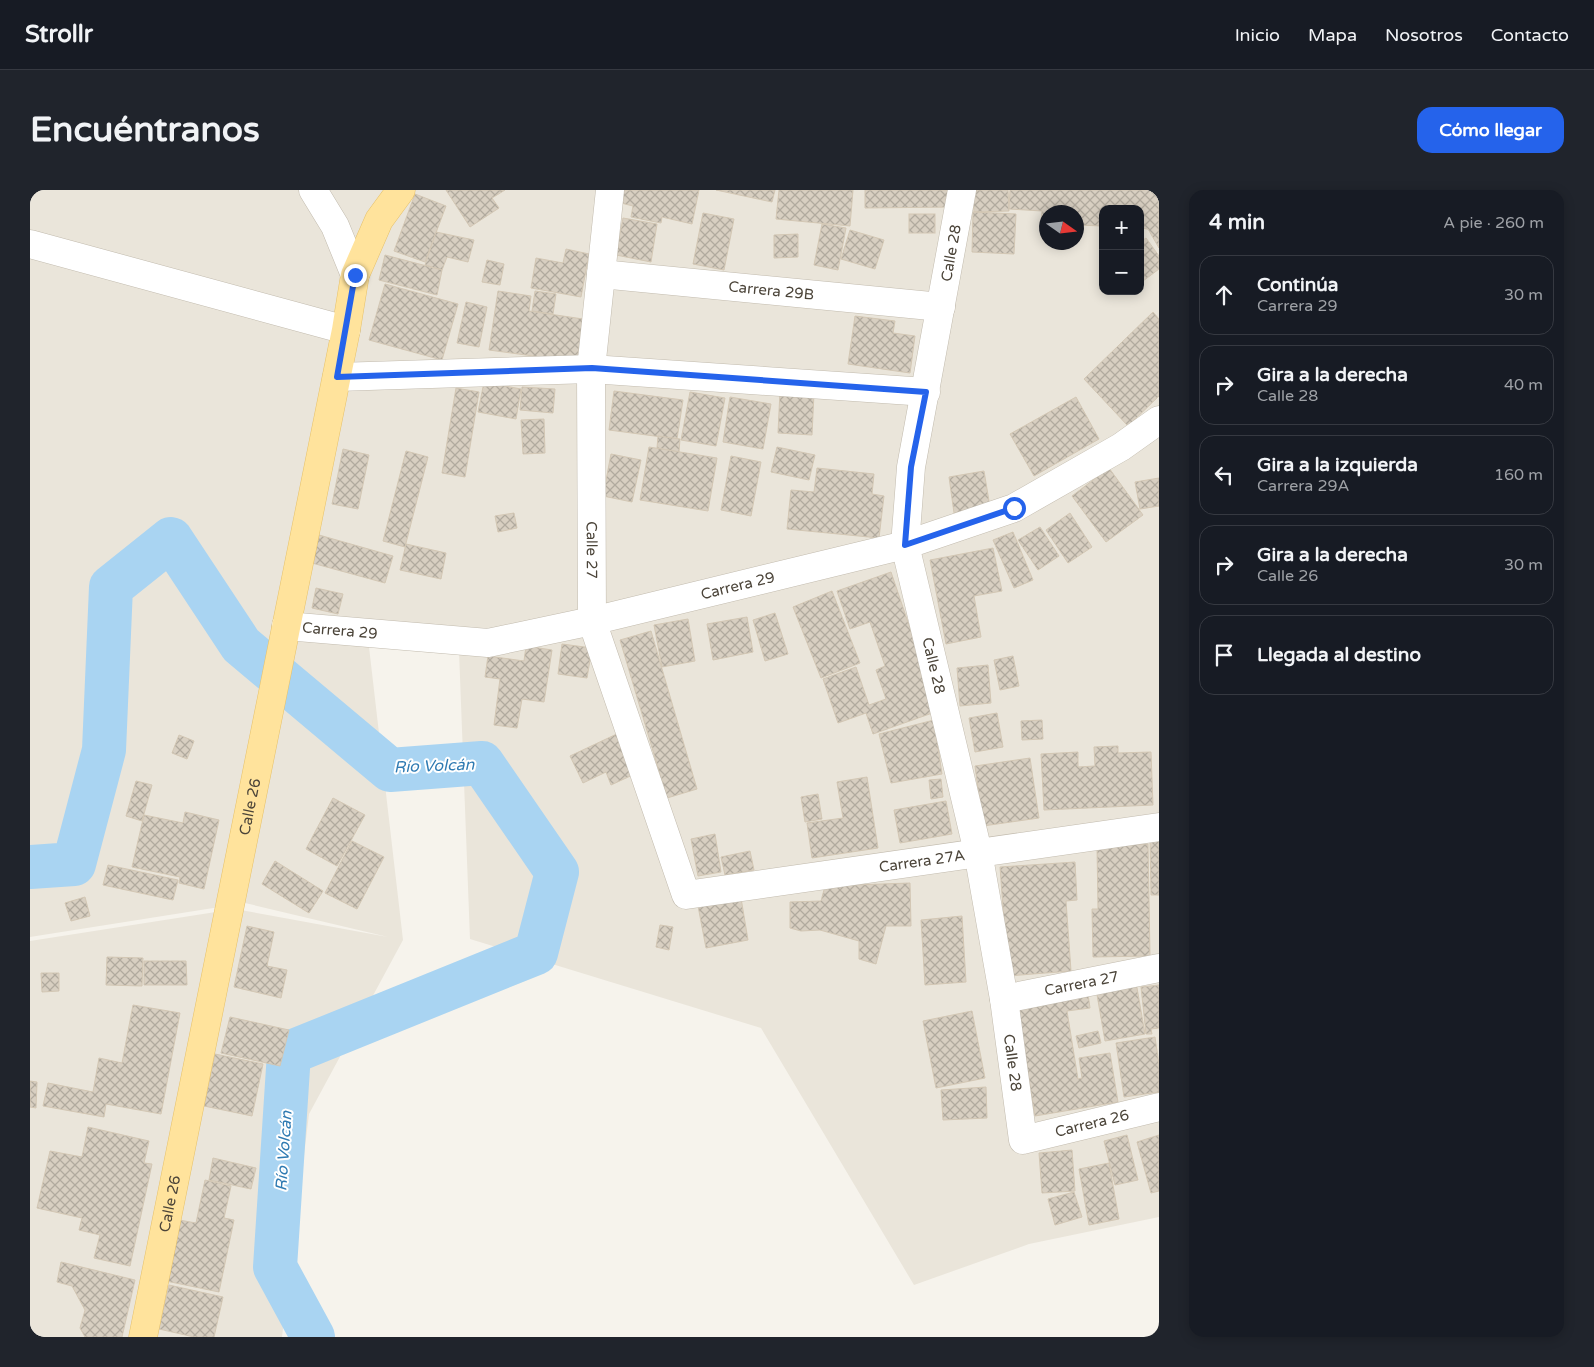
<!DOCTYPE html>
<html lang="es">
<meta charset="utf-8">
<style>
:root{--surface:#171b24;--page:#20242c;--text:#f1f3f6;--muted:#9ea1a6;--line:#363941;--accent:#2563eb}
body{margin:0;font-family:"Varela Round",sans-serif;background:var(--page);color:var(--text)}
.controls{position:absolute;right:15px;top:15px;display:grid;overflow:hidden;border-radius:10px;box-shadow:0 2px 12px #0003}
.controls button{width:45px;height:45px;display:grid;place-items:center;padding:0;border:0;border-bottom:1px solid var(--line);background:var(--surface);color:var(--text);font:25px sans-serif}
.compass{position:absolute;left:1009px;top:15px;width:45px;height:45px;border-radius:50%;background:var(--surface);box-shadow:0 2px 12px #0003;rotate:104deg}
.stop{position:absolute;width:15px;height:15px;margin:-11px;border:4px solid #2563eb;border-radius:50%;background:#fff}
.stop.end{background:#2563eb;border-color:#fff;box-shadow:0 1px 5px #0008}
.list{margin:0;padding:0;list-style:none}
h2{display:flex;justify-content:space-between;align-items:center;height:65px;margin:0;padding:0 20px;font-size:21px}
h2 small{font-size:16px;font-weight:400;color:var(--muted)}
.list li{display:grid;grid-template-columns:32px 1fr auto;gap:15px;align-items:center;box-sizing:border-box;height:80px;margin:0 10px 10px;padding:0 10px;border:1px solid var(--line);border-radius:15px}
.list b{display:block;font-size:19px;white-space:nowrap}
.list p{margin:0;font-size:16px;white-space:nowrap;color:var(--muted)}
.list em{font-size:16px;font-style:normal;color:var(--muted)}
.icon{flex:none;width:28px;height:28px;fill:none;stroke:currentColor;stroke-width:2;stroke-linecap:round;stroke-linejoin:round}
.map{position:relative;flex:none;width:1129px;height:1147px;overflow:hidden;border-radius:15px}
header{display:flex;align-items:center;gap:30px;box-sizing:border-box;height:70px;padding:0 25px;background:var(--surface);border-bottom:1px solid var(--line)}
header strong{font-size:24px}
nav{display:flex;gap:28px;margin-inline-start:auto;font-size:18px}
.intro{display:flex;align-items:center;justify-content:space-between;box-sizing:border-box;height:120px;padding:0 30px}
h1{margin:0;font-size:35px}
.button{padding:12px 22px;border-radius:15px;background:var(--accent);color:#fff;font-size:18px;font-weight:700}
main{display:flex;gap:30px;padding:0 30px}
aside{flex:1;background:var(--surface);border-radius:15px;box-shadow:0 2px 12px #0003}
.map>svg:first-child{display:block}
.residential{fill:#eae5da;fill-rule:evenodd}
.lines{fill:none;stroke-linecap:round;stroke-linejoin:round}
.river{stroke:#a9d4f2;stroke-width:44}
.building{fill:url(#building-cross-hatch);stroke:#d3c7b4}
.minor-casing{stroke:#c2bbae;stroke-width:29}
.major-casing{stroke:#e6c16a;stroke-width:29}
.minor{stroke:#fff;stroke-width:28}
.major{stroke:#ffe39c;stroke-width:28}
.route{stroke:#2563eb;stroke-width:6}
.labels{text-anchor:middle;stroke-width:4;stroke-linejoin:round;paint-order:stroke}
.street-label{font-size:15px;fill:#4b4439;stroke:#fff}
.water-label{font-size:16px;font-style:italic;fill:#2e7ab2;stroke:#fff}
</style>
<header>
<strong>Strollr</strong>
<nav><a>Inicio</a><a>Mapa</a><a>Nosotros</a><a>Contacto</a></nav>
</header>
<div class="intro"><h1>Encuéntranos</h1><a class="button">Cómo llegar</a></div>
<main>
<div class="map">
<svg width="1129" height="1147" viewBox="0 0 1129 1147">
<defs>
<pattern id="building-cross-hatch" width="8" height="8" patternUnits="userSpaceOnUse" patternTransform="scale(1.25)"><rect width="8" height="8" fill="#d8cfc1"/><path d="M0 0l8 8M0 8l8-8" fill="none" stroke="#b1aa9e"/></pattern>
</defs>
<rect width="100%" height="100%" fill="#f6f3ec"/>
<path class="residential" d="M0 0H1129V1027L999 1054 884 1095 731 838 440 749 429 461 339 457 373 750 279 924 252 1147H0V751L205 719 358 747 215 713 0 747ZM1073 19H1110V101H1073ZM1016 22H1046V52H1016Z"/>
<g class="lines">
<path class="river" d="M0 677 44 674 74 560 81 397 141 349 211 455 360 580 452 573 527 682 506 763 259 863 245 1077 283 1147"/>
</g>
<g class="building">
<path d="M416 0H475L462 8 469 18 440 37Z"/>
<path d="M589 0H669L662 34 632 27 631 33 601 27 603 16 587 12Z"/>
<path d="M686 0H745L742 12Z"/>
<path d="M749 0H823L820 36 746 29Z"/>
<path d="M835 0H922V17L835 18Z"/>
<path d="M943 0H978L979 21 944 22Z"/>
<path d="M980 0H1129V58L1118 39 1110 38V19H1073V36L1046 35V22H1016V34L1011 33 1012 21 979 19Z"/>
<path d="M385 4 416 16 395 72 364 61Z"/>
<path d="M943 22 986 24 984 64 942 62Z"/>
<path d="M673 23 704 29 694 80 663 74Z"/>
<rect x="879" y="24" width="26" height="19"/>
<path d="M593 28 627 34 621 72 586 65Z"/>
<path d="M792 34 816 38 808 80 784 75Z"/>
<path d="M820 40 854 50 845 79 811 69Z"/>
<path d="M406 42 444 50 438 72 417 67 412 80 395 75Z"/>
<path d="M768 44V67L744 68V45Z"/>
<path d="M1116 48 1129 66V79L1113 91 1110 88V52Z"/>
<path d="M536 59 559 64 551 107 501 98 506 68 533 73Z"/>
<path d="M355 65 412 80 407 105 349 90Z"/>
<path d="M457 70 474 74 470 95 452 92Z"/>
<path d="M355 94 428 114 412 170 339 150Z"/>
<path d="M468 101 501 106 499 121 553 129 547 172 459 160Z"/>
<path d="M505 101 526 104 523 124 502 121Z"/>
<path d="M436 112 457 117 449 157 427 153Z"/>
<path d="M1123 122 1129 129V206L1098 236 1054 189Z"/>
<path d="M825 126 865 131 863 143 885 146 880 183 818 174Z"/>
<path d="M454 192 491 199 486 229 448 222Z"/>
<path d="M492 197 525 199 523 223 490 220Z"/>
<path d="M426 198 449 202 435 287 412 283Z"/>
<path d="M584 201 653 210 647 249 579 240Z"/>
<path d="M750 201 784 203 782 245 748 243Z"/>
<path d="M660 202 695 208 686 256 651 250Z"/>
<path d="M700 207 741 214 733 259 693 252Z"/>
<path d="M1046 207 1069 249 1004 286 980 244Z"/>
<path d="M514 229 515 263 493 264 491 230Z"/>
<path d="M628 246 650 249 649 262 627 258Z"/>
<path d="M619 257 687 268 678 321 610 310Z"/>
<path d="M747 257 785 265 779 290 741 282Z"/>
<path d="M313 259 339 265 328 319 302 314Z"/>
<path d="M376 261 398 267 375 357 353 351Z"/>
<path d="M581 264 611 270 602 312 573 306Z"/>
<path d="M701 266 731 272 721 326 691 320Z"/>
<path d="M787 278 844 284 842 304 854 306 849 348 757 339 761 300 784 302Z"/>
<path d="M1079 278 1113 325 1076 352 1042 306Z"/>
<path d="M954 281 960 317 924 323 919 287Z"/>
<path d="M1129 288V316L1110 319 1105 292Z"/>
<path d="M484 323 487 338 468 342 465 326Z"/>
<path d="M1040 323 1062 357 1038 373 1016 340Z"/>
<path d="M1010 337 1029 366 1008 380 988 350Z"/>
<path d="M983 342 1003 390 984 398 963 350Z"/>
<path d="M289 345 363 366 355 393 282 373Z"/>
<path d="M376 354 416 363 411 389 370 380Z"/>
<path d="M963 358 972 401 944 406 951 447 916 454 900 370Z"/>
<path d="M861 382 908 521 843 544 836 523 808 533 793 489 826 477 839 515 856 509 846 480 855 476 840 432 820 439 807 401Z"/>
<path d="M286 398 313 404 308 424 282 418Z"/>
<path d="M802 401 830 473 791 488 763 417Z"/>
<path d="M745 423 758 464 735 471 723 430Z"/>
<path d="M717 427 723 462 683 470 677 434Z"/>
<path d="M658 429 665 471 632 477 624 435Z"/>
<path d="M621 441 667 599 637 608 590 450Z"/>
<path d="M532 454 562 458 557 488 528 484Z"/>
<path d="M496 456 522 460 514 512 492 509 487 538 464 535 470 489 455 487 458 466 494 471Z"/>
<path d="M983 466 989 496 970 500 964 470Z"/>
<path d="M958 475 961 513 930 516 927 478Z"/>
<path d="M967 523 973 557 945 562 939 528Z"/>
<path d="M904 530 912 584 861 593 849 544Z"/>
<path d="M1012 530 1013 549 992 550 991 531Z"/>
<path d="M591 542 609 582 581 595 576 582 553 593 540 566Z"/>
<path d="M149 545 164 551 157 569 142 563Z"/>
<path d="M1088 556V563L1121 562 1123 615 1014 620 1011 564 1048 562V577L1065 576 1064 557Z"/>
<path d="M1000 568 1009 628 953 636 945 576Z"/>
<path d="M837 587 848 658 782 668 777 633 813 628 807 592Z"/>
<path d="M911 589 913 607 901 609 899 590Z"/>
<path d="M106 591 122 595 112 631 96 626Z"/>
<path d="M788 604 792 629 775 632 771 607Z"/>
<path d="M303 608 335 625 307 676 276 659Z"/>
<path d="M916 611 922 644 870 653 864 620Z"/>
<path d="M155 622 189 630 174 699 149 693 150 687 102 677 114 625 153 633Z"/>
<path d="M685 644 691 682 668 686 661 649Z"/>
<path d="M1120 649H1129V705H1121Z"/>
<path d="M322 651 354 667 327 719 295 703Z"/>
<path d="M1118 654 1120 766 1063 767 1062 719H1068L1067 656Z"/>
<path d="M720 661 724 680 695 685 691 667Z"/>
<path d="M245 671 293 701 279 723 232 694Z"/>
<path d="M1045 672 1047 710 1036 711 1041 781 978 786 970 677Z"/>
<path d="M78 675 148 690 143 710 73 695Z"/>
<path d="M880 693 881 736H856L846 774 829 769V751L790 740 771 741 760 738V712L791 711 795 696Z"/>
<path d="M55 707 60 726 41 731 35 713Z"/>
<path d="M711 708 718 750 676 758 668 716Z"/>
<path d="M932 726 936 792 895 795 891 730Z"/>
<path d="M630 735 643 737 639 760 626 757Z"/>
<path d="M217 736 244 742 237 776 257 780 251 808 204 797Z"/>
<path d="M77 767 113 768 112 796 76 795Z"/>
<path d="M114 771H156L157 795H114Z"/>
<path d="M11 783H29V801L12 802Z"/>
<path d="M1106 792 1115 844 1075 851 1066 799Z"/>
<path d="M1129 795V838L1121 839 1122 844H1116L1111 797Z"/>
<path d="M1058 804 1060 818 1037 821 1048 889 1052 888 1049 868 1080 863 1088 912 1005 926 987 816Z"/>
<path d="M103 815 150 823 131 924 76 914 74 927 13 916 18 893 63 902 69 868 92 873Z"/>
<path d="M942 821 955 888 906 898 893 831Z"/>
<path d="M200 827 259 840 250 876 191 863Z"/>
<path d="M1068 841 1071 853 1049 858 1046 846Z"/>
<path d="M1125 847 1129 874V902L1094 907 1086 853Z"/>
<path d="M185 864 233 874 222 926 174 916Z"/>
<path d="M0 891 7 892 6 918 0 917Z"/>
<path d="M956 897 957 928 913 930 911 900Z"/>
<path d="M58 937 119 951 114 973 122 974 100 1076 64 1068 70 1045 49 1040 52 1028 7 1018 20 961 52 967Z"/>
<path d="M1097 945 1108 990 1085 995 1074 951Z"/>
<path d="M1129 945V1001L1121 1003 1107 952Z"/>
<path d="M1042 960 1045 1001 1012 1003 1009 963Z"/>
<path d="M183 968 226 978 221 999 179 990Z"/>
<path d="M1079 973 1089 1029 1059 1035 1049 979Z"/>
<path d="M175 990 201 996 194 1028 204 1030 189 1102 136 1091 149 1030 166 1033Z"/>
<path d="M1044 1002 1052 1027 1025 1035 1018 1009Z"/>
<path d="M31 1072 105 1090 92 1147H55L50 1138 55 1120 42 1096 27 1092Z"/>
<path d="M139 1095 193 1107 184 1147H164L129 1139Z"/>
</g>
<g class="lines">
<defs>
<g id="minor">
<path d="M283 0 305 36 325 85"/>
<path id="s1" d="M580 0 561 179 562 431 656 705 1129 637"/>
<path id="s2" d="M932 0 881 277 875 355 948 662 974 809 993 950 1129 917"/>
<path d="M0 54 316 140"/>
<path id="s3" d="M571 84 911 117"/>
<path d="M307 187 561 179 896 202"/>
<path id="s4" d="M256 436 458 453 562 431 875 355 984 318 1091 257 1129 230"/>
<path id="s5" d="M974 809 1129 778"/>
</g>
<g id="major">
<path id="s6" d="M113 1147 316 140 325 85 349 30 371 0"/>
</g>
</defs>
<use href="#minor" class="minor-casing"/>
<use href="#major" class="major-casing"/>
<use href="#minor" class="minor"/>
<use href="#major" class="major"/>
</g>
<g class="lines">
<path class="route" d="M325 85 307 187 562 178 896 202 881 277 875 355 984 318"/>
</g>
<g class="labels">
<g class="street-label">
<text transform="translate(921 63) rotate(-80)" y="5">Calle 28</text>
<text dy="5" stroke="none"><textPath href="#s3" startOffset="171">Carrera 29B</textPath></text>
<text dy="5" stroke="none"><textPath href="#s1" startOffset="361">Calle 27</textPath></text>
<text dy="5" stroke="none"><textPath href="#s4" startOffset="459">Carrera 29</textPath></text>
<text dy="5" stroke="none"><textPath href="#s4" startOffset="54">Carrera 29</textPath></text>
<text dy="5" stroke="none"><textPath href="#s2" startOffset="484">Calle 28</textPath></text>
<text dy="5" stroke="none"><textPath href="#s6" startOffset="541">Calle 26</textPath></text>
<text dy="5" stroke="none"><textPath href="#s1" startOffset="960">Carrera 27A</textPath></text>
<text dy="5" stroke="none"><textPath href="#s5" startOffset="79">Carrera 27</textPath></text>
<text dy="5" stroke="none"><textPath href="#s2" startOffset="889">Calle 28</textPath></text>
<text dy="5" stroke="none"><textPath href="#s2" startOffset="1038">Carrera 26</textPath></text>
<text dy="5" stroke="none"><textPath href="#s6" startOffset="136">Calle 26</textPath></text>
</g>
<g class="water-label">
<text transform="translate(404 575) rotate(-2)" y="6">Río Volcán</text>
<text transform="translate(253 961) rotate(-86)" y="6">Río Volcán</text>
</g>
</g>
</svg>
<div class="controls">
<button>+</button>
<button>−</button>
</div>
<svg class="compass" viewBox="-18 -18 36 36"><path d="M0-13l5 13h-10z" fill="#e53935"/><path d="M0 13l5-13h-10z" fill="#9ea1a6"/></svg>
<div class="stop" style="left:984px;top:318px"></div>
<div class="stop end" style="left:325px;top:85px"></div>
</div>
<aside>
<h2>4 min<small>A pie · 260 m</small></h2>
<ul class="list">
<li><svg class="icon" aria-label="ahead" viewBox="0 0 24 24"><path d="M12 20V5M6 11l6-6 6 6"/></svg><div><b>Continúa</b><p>Carrera 29</p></div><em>30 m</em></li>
<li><svg class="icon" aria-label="right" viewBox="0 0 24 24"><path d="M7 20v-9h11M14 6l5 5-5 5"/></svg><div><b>Gira a la derecha</b><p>Calle 28</p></div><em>40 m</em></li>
<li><svg class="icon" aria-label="left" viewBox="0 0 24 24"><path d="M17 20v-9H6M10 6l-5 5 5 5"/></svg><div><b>Gira a la izquierda</b><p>Carrera 29A</p></div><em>160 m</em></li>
<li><svg class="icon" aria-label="right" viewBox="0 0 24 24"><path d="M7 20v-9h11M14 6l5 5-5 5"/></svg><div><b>Gira a la derecha</b><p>Calle 26</p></div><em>30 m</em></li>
<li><svg class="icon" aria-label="arrive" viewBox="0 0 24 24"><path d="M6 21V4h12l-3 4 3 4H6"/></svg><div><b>Llegada al destino</b></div></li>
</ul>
</aside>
</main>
